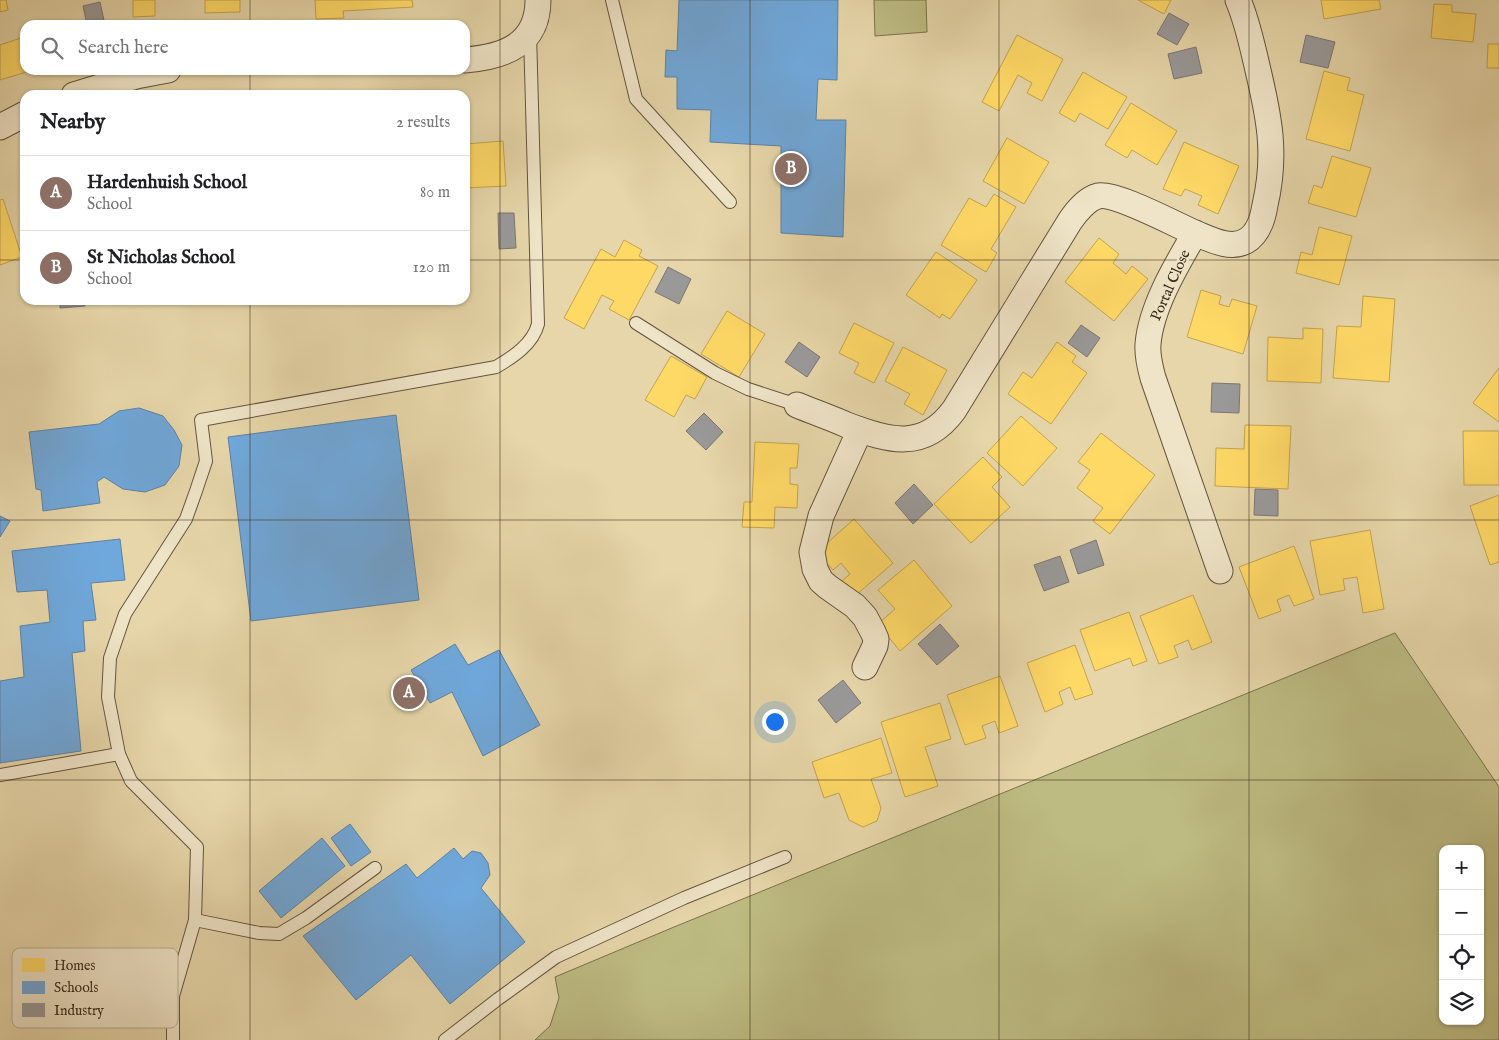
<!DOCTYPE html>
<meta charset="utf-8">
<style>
:root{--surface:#fff;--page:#f2f2f2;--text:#202124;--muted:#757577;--line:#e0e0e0;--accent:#0b8043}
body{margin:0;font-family:"IM FELL English",serif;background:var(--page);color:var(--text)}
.controls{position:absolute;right:15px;bottom:15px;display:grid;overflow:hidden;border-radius:10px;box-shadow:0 1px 4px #0004}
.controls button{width:45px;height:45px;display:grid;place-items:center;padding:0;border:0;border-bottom:1px solid var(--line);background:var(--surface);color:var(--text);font:25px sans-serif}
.you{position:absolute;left:774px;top:721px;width:18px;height:18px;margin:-12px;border:4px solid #fff;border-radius:50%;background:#1a73e8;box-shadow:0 0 0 8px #1a73e833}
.badge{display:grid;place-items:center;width:32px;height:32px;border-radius:50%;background:var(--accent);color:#fff;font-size:16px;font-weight:700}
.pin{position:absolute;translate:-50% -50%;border:2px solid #fff;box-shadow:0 1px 5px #0006}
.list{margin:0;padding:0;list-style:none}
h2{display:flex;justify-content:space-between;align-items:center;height:65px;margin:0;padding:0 20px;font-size:21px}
h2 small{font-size:16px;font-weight:400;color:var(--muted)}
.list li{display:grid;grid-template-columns:32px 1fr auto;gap:15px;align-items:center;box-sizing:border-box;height:75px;padding:0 20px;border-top:1px solid var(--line)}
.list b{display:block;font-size:19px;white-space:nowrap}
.list p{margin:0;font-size:16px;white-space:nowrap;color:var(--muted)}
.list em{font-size:16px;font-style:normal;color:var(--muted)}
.icon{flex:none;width:28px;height:28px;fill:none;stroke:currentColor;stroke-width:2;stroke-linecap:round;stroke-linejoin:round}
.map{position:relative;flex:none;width:1499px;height:1040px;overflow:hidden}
.search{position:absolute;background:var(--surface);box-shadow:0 1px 4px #0004;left:20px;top:20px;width:450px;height:55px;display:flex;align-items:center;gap:12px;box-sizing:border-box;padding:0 18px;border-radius:15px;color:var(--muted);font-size:19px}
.panel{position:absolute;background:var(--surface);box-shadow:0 1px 4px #0004;left:20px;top:90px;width:450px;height:215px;border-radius:15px}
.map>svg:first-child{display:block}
.green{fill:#bdbb82;stroke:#7a724e;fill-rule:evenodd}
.homes{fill:#ffd966;stroke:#c3a44f}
.schools{fill:#6fa8dc;stroke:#5e82a2}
.industry{fill:#999;stroke:#7c7773}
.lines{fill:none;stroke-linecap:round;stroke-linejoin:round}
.lane-casing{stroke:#63543e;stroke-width:14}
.street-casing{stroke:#63543e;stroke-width:27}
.lane{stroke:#efe4c7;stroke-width:12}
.street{stroke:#efe4c7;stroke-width:25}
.grid{fill:none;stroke:#37291a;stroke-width:1;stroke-opacity:0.55}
.labels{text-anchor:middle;stroke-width:5;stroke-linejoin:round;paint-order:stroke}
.street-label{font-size:15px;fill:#37291a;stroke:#efe4c7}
.key{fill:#efe4c7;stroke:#b8ac93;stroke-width:1}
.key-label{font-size:14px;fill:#37291a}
</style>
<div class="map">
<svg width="1499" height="1040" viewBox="0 0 1499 1040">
<rect width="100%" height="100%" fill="#e6d6a9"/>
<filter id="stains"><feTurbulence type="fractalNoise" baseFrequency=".004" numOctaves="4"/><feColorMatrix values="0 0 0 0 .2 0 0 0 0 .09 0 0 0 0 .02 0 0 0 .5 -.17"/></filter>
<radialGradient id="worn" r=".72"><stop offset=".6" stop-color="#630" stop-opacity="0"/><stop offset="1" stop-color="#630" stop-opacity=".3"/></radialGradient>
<g class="green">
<path d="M874 0H926L927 32 875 36Z"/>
<path d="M1395 633 1499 787V1040H535L550 1026 559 998 555 977 674 927ZM1443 849H1480V1021H1443Z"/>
</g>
<g class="homes">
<path d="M0 0H6L8 10 0 12Z"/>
<path d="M133 0H155V16L133 17Z"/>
<path d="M205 0H240V12L205 13Z"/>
<path d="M315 0H412L413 7 343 11 344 18 316 19Z"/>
<path d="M1138 0H1171L1164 14Z"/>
<path d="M1321 0H1379L1381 9 1324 19Z"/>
<path d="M1434 4 1452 5V12L1476 14 1473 42 1431 38Z"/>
<path d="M1017 35 1063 59 1042 101 1027 93 1032 83 1018 75 999 111 982 102Z"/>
<path d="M24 37 25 70H33L0 80V45Z"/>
<path d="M1488 44H1499V68H1487Z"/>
<path d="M1324 71 1350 78 1347 90 1364 95 1350 151 1306 139Z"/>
<path d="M1083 72 1127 97 1108 129 1080 113 1075 122 1059 113Z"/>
<path d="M1131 103 1177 131 1157 165 1132 150 1127 158 1105 145Z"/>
<path d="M1007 138 1049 162 1024 204 983 181Z"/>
<path d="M503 141 506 186 465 188V144Z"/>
<path d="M1184 142 1239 166 1218 214 1198 205 1202 196 1185 189 1181 196 1163 189Z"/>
<path d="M1332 156 1371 168 1356 217 1308 203 1314 185 1322 188Z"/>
<path d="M994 194 1016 207 991 249 997 253 986 272 941 245 969 198 986 207Z"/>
<path d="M3 199 22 257 0 265V200Z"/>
<path d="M1319 227 1352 236 1339 285 1296 273 1301 252 1312 255Z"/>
<path d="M1099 238 1119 254 1113 263 1126 274 1132 266 1148 279 1114 321 1065 282Z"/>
<path d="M624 240 642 250 639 256 658 266 629 320 609 309 614 301 602 295 584 329 564 318 601 249 615 257Z"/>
<path d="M936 252 977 280 950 319 942 314 940 318 906 295Z"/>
<path d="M1201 290 1221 296 1219 304 1229 307 1232 299 1257 306 1243 354 1187 337Z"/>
<path d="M1363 296 1395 299 1389 382 1333 378 1337 326 1361 327Z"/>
<path d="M727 311 765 334 739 377 701 354Z"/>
<path d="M854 323 894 343 874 383 854 373 859 363 839 353Z"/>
<path d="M1303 328 1323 329 1321 383 1267 381 1268 337 1303 339Z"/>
<path d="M1057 342 1076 356 1072 362 1087 373 1051 424 1008 394 1023 372 1032 378Z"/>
<path d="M903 347 947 370 923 415 904 404 910 394 885 381Z"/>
<path d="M671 356 707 377 695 399 686 395 674 417 645 400Z"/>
<path d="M1499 368V422L1473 403Z"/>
<path d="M1021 416 1057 448 1023 486 987 453Z"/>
<path d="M1245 425 1291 426 1288 489 1215 486 1216 448 1244 449Z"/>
<path d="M1463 431H1499V485H1464Z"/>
<path d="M1101 433 1155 475 1110 534 1093 521 1103 508 1077 488 1090 470 1078 462Z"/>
<path d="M755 442 799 444 797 468H790V484L798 485 797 508 775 507 774 528 742 527 744 502H752Z"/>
<path d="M983 457 1002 477 992 487 1010 507 971 543 934 504Z"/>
<path d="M1499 495V562L1490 565 1470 506Z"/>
<path d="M854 519 893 563 855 596 842 581 850 574 841 563 833 570 817 552Z"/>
<path d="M1370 530 1384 609 1363 613 1357 577 1343 579 1345 590 1320 595 1310 541Z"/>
<path d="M1294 546 1314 599 1294 606 1289 595 1277 600 1281 611 1259 619 1239 567Z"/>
<path d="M914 560 952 606 900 651 878 624 895 609 878 590Z"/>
<path d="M1193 595 1212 642 1192 650 1188 640 1174 646 1178 657 1159 664 1140 616Z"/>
<path d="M1129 612 1147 661 1133 666 1130 658 1095 671 1080 630Z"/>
<path d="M1075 645 1093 694 1075 700 1070 687 1059 692 1063 704 1045 712 1027 663Z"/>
<path d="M1000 676 1018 726 999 733 995 721 982 726 986 738 965 745 947 695Z"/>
<path d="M940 703 951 739 925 747 938 786 905 797 881 722Z"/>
<path d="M881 738 892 773 871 779 881 808 877 821 863 827 849 820 839 793 824 798 812 762Z"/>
</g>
<g class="schools">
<path d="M679 0H838L837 80 818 79 816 120H846L843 237 781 233V146L710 142 711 110 677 109V77H665L666 50 677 51Z"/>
<path d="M139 408 163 416 174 430 182 445 179 466 165 485 145 492 123 489 104 477 97 482 100 503 43 511 41 490 36 489 29 432 99 424 119 411Z"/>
<path d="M396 415 419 600 251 621 228 437Z"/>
<path d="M0 516 10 521 0 537Z"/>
<path d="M120 539 125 580 91 583 96 620 83 621 85 651 72 653 81 751 0 763V681L24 677 20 626 50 622 47 590 17 592 12 551Z"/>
<path d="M455 644 468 665 499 650 540 725 483 756 452 692 430 703 411 670Z"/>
<path d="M350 824 371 852 351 866 331 838Z"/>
<path d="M322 838 345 866 281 918 259 891Z"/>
<path d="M454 848 463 859 472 851 481 853 488 863 490 875 481 888 525 942 450 1004 411 955 356 1000 303 936 406 864 417 878Z"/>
</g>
<g class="industry">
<path d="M100 2 105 25H87L83 6Z"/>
<path d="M1169 13 1189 24 1177 45 1157 34Z"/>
<path d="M1306 35 1335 42 1328 68 1300 62Z"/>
<path d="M1196 47 1202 73 1174 79 1168 54Z"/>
<path d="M498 213H514L516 248 499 249Z"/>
<path d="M668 267 691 279 679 304 655 292Z"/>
<path d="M60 300H84L85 306 60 308Z"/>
<path d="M1081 325 1100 338 1087 357 1068 343Z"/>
<path d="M799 342 820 357 807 377 785 362Z"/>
<path d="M1212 383 1240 384 1239 413 1211 412Z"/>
<path d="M704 413 723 432 706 450 686 431Z"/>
<path d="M914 484 933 505 913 524 895 503Z"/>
<path d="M1255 489 1278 490V516L1254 515Z"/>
<path d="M1096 540 1104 565 1078 574 1070 550Z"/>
<path d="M1060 556 1069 582 1044 591 1034 565Z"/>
<path d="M940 624 959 646 937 665 918 644Z"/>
<path d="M843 680 861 703 836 723 818 700Z"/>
</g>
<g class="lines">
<defs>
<g id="lane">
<path d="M612 0 636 99 730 202"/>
<path d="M636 323 715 373 748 389 797 405"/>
<path d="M0 775 119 754"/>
<path d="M195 920 259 933 279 934 306 918 375 868"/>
<path d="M173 1040V996L195 920 197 847 131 781 119 754 108 697 110 658 125 614 186 519 196 491 206 461 201 420 496 367C513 357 533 344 538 324L530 33"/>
<path d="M445 1040 498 999 556 957 684 898 785 857"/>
</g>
<g id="street">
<path d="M465 60C504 57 538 45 538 0"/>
<path d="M74 95 136 76 168 70"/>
<path d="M0 127 25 114"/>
<path d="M797 405C814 412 831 418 847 425 889 441 924 451 954 410L1070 221C1076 212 1087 199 1098 196 1115 192 1176 225 1195 233"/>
<path d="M860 430 821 516 812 552 815 569 821 581 828 587 855 606 865 617 873 632 876 639 875 646 865 667"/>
<path d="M1220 571 1153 378C1150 367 1147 355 1148 344 1151 307 1177 264 1195 233 1210 239 1230 250 1246 241 1258 234 1263 218 1265 205 1277 154 1269 116 1257 66 1252 44 1247 21 1238 0"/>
</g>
</defs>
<use href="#lane" class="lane-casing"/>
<use href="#street" class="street-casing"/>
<use href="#lane" class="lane"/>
<use href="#street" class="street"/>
</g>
<path class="grid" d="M250 0V25M500 0V1040M750 0V1040M999 0V1040M1249 0V1040M250 70V95M0 260H25M465 260H1499M250 300V1040M0 520H1499M0 780H1499"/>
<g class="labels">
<g class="street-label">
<text transform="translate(1170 285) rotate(-66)" y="5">Portal Close</text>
</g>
</g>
<rect x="12" y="948" width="166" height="80" rx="8" class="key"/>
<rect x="22" y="958" width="23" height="14" fill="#ffd966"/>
<rect x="22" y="981" width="23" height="13" fill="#6fa8dc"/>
<rect x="22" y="1003" width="23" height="14" fill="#999"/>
<g class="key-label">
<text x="54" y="970">Homes</text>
<text x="54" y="992">Schools</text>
<text x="54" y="1015">Industry</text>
</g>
<rect width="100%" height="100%" filter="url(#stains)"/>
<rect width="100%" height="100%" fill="url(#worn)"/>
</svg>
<div class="controls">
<button>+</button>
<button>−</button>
<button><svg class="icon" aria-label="locate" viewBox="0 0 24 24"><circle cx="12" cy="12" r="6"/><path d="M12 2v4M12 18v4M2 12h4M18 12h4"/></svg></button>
<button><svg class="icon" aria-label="layers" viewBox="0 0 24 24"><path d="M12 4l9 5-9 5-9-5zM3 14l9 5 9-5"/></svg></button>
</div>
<div class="you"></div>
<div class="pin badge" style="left:409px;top:693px;background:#8d6e63">A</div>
<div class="pin badge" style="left:791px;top:169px;background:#8d6e63">B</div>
<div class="search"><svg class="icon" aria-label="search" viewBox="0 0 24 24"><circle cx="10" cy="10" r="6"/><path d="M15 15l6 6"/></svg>Search here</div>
<section class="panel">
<h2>Nearby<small>2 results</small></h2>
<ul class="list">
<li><span class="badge" style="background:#8d6e63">A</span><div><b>Hardenhuish School</b><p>School</p></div><em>80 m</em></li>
<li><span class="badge" style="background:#8d6e63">B</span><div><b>St Nicholas School</b><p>School</p></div><em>120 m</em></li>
</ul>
</section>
</div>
